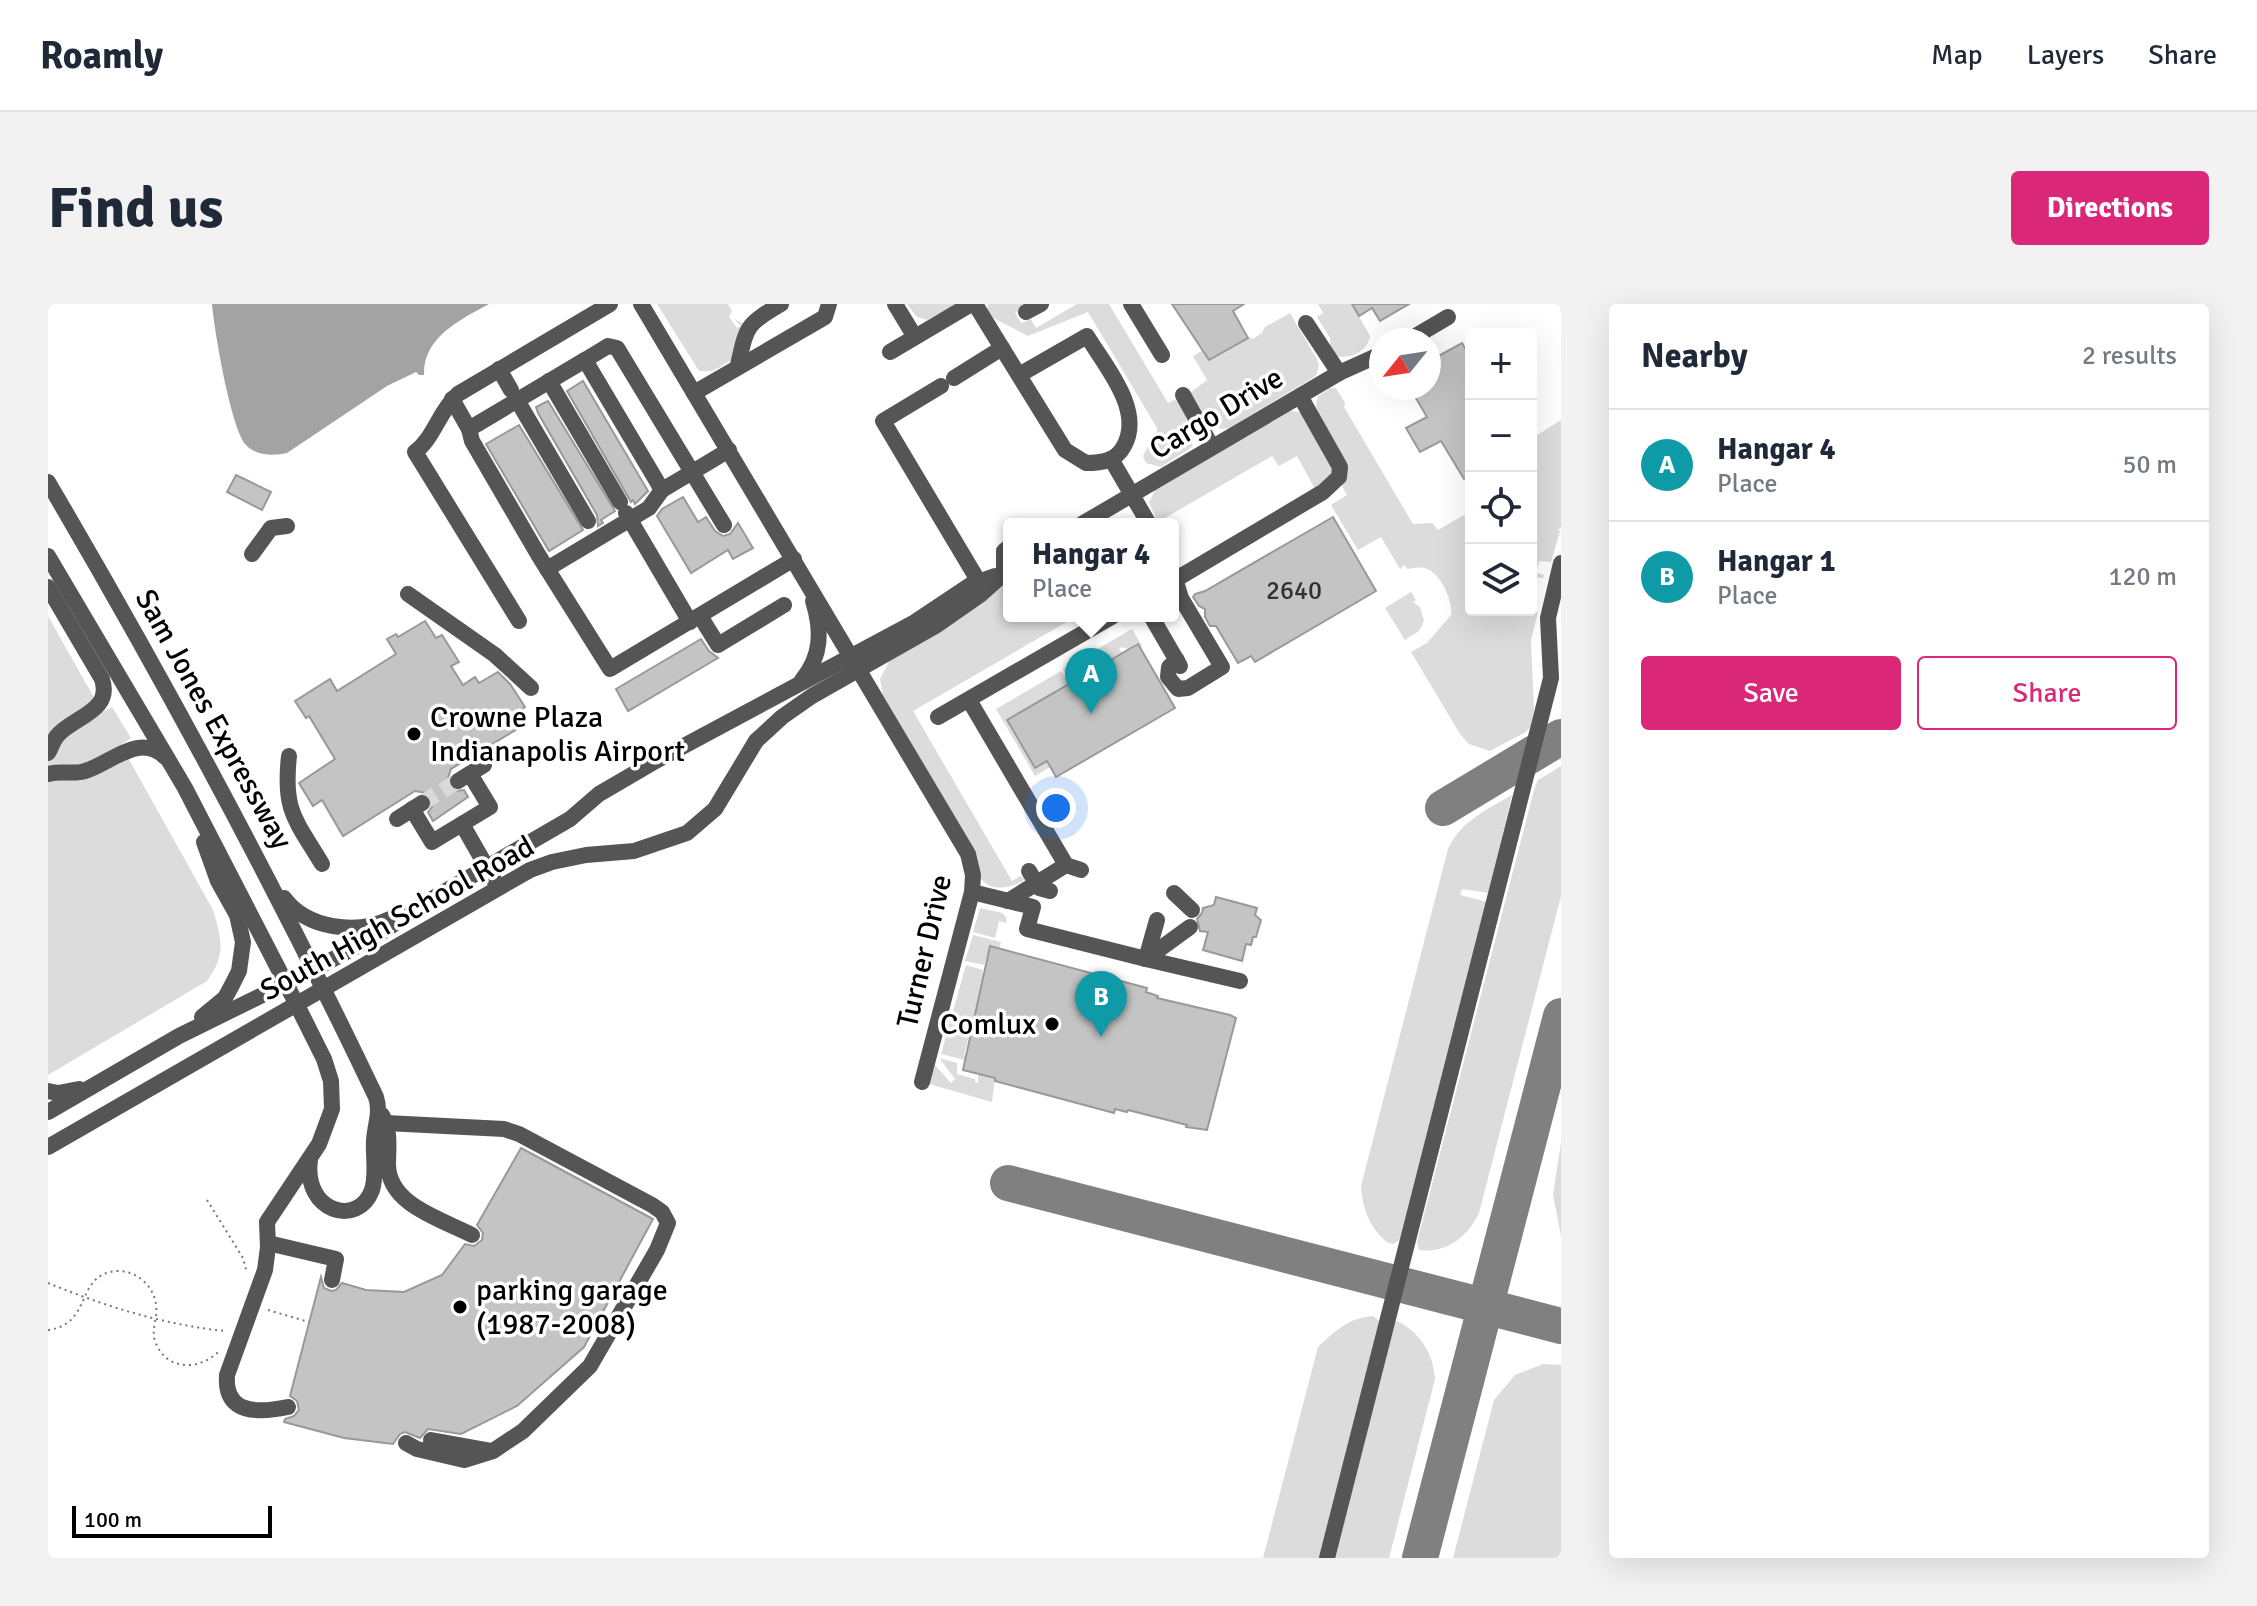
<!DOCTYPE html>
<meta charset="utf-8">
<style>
:root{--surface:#fff;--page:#f2f2f3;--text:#1f2937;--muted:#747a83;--line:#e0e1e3;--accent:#db2777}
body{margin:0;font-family:Signika,sans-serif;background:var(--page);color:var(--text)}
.controls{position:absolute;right:24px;top:24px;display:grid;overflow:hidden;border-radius:8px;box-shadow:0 8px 32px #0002}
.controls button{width:72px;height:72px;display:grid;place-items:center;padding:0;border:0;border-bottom:2px solid var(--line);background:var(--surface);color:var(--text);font:40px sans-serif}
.compass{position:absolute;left:1321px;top:24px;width:72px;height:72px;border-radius:50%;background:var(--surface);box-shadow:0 8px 32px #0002;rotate:240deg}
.scale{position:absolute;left:24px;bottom:20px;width:200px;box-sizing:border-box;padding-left:8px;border:4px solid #000;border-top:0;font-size:22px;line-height:28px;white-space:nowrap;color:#000;-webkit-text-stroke:6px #fff;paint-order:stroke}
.you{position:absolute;left:1008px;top:504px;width:28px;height:28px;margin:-20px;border:6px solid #fff;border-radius:50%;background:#1a73e8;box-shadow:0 0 0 12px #1a73e833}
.badge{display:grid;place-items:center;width:52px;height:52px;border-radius:50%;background:var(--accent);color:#fff;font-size:26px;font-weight:700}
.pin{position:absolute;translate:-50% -66px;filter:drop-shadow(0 2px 4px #0008)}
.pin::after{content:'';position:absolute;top:42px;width:28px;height:24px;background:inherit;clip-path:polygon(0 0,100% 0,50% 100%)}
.popup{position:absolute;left:955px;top:214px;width:176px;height:104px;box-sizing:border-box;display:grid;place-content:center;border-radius:8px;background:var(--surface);filter:drop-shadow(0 2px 6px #0005);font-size:26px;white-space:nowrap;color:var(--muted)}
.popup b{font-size:30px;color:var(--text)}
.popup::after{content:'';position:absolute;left:50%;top:100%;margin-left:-16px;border:16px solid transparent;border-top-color:var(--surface)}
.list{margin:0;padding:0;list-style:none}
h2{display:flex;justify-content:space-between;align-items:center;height:104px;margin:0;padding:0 32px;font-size:34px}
h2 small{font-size:26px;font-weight:400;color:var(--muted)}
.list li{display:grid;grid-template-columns:52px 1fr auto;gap:24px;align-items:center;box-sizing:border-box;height:112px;padding:0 32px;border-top:2px solid var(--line)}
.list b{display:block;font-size:30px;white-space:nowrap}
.list p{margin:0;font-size:26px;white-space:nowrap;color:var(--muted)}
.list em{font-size:26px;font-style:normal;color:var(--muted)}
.actions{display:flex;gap:16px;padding:24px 32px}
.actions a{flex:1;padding:18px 0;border:2px solid var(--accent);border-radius:8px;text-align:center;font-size:28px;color:var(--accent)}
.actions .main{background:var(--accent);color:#fff}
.icon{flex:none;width:44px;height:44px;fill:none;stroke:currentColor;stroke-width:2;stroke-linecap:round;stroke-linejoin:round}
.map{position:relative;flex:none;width:1513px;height:1254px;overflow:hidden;border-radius:8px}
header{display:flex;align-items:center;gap:48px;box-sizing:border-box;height:112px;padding:0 40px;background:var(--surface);border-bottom:2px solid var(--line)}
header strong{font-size:38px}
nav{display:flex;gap:44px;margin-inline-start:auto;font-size:28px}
.intro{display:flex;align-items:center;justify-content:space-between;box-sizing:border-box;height:192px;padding:0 48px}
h1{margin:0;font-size:56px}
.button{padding:20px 36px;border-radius:8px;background:var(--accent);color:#fff;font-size:28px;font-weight:700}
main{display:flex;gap:48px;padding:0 48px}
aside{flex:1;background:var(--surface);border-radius:8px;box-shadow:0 8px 32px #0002}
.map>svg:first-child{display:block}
.green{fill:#dcdcdc}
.water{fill:#a3a3a3}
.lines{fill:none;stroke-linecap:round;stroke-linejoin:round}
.taxiway{stroke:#808080;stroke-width:36}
.building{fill:#c4c4c4;stroke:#999;stroke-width:2}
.minor-tunnel{stroke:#d9d9d9;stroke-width:16;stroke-dasharray:16 8;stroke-linecap:butt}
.path{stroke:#777;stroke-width:2;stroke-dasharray:2 4;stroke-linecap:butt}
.minor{stroke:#555;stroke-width:16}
.poi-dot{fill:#000;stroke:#fff;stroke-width:3}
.labels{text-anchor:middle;stroke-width:7;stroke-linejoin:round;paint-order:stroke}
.number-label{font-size:26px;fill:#313131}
.street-label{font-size:30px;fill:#000;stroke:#fff}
.poi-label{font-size:30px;fill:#000;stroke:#fff;text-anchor:start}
</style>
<header>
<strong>Roamly</strong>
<nav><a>Map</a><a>Layers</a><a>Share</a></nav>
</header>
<div class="intro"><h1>Find us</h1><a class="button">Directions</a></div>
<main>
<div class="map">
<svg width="1513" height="1254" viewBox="0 0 1513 1254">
<rect width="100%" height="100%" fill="#fff"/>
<g class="green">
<path d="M609 0H680L684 7 681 13 689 24 693 22 686 15 696 20 685 55 665 67H651Z"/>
<path d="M859 0H909L879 16 869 13Z"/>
<path d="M940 0H974L975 4 967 9 973 19 983 15 988 24 1029 0H1061L1120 99 1126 96 1131 98 1146 129 1144 143 1113 163 1098 159 1095 152 1100 142 1108 137 1109 124 1040 8 980 32 938 10Z"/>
<path d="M1270 0H1304L1322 32C1320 47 1302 56 1288 52L1282 46V34L1269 13 1275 9Z"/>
<path d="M1242 9 1269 55 1271 61 1268 72 1181 124C1157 129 1152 106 1142 89L1159 76 1145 52 1155 46 1162 56 1200 33 1205 35 1214 29 1217 23Z"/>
<path d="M1282 84H1288L1297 99 1296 103 1365 220 1384 219 1390 226 1423 207V306L1490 308 1483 336 1486 406 1482 423 1478 428 1442 447 1421 440 1412 430 1363 348 1379 339 1403 311C1405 297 1393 270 1379 265 1373 262 1366 264 1359 265L1357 261 1352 265 1333 233 1310 246 1283 201 1299 191 1294 182 1296 178 1268 102 1270 92Z"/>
<path d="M1242 107 1254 108 1285 164 1283 174 1267 185 1249 152 1231 162 1224 152 1117 214 1119 220H1111L1101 199 1107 186Z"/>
<path d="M1513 116V222L1512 225H1509L1512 227 1503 258 1491 257 1488 269 1496 271 1495 274 1483 273V135Z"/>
<path d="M961 276V312H1029L865 407 964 577 972 572 976 574 975 577C963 584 939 589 932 572 929 563 930 554 926 545L835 391 832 375 842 356Z"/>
<path d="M1363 288 1368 296 1365 298 1372 303 1376 317 1371 327 1357 336 1337 304Z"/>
<path d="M0 312 54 408 64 403 83 434 73 441 165 606C174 636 178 651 159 677L0 771Z"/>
<path d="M1084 325 1094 342 1092 344 1089 339 1080 345 1074 343 1071 345 1074 348 1023 378 1015 365Z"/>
<path d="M1013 367 1021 379 958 417 986 464 998 457 1002 463 987 472 948 405Z"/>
<path d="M1513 462V592L1431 909C1420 933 1397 950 1371 946L1369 938 1486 486 1490 476Z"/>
<path d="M1464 491 1441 589 1414 585 1412 591 1439 598 1358 915 1352 936 1345 940 1340 939C1321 923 1315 906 1313 882L1400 545C1413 517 1438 506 1464 491Z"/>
<path d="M932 604 954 609 958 613 959 619 951 617 947 634 925 628Z"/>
<path d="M925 631 953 638 951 645 942 643 936 661 917 657Z"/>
<path d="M918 661 935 666 934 669 937 670 916 751 919 752 917 756 893 750Z"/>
<path d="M891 754 909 759V770L927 775V778L930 779V770L947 774 944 798 881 780 887 761 903 779 907 775Z"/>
<path d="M1513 838V932L1505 891Z"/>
<path d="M1325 1012 1331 1017 1330 1024 1271 1254H1215L1270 1043C1287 1027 1300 1014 1325 1012Z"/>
<path d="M1349 1017C1373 1029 1385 1050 1387 1075L1341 1254H1287L1347 1018Z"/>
<path d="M1495 1060 1513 1061V1254H1405L1446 1096 1467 1071Z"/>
</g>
<path class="water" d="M164 0H441C412 16 375 33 376 71H371L368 68 339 82 239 149C225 152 208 152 198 141 183 125 166 25 164 0Z"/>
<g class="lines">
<g class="taxiway">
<path d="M1395 504 1513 433"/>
<path d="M960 879 1513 1022"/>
<path d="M1372 1254 1513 712"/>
</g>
</g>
<g class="building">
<path d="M1124 0H1196L1185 7 1200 34 1161 56Z"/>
<path d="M1304 0H1361L1332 17 1324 4 1311 12Z"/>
<path d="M1414 39 1423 55V171L1416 175 1393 137 1372 148 1358 124 1379 113 1362 84H1381V57Z"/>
<path d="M535 77 600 187 587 200 585 196 583 198 519 87Z"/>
<path d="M500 97 567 207 553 216 555 219 550 222 549 211 490 109 488 103Z"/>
<path d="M471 121 535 226 501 247 438 140Z"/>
<path d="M188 171 223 188 214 206 179 188Z"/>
<path d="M635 193 650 218 658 213 667 227 675 232 682 230 690 219 705 244 685 255 680 246 643 269 609 212 614 205Z"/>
<path d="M1285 213 1328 287 1207 358 1203 352 1190 359 1168 322H1162L1157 313V305L1151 302 1145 293 1147 290 1157 287Z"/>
<path d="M377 317 388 334 394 331 411 358 403 362 415 381 427 373 431 379 450 368 462 380 477 403 468 409 476 421 403 465 399 477 400 482 406 487 416 486 420 493 385 517 380 508 384 503V494L378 489 367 487 295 532 274 496 265 502 251 479 287 455 261 412 258 414 247 397 282 375 289 387 348 350 339 335 348 330 350 333Z"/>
<path d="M653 335 661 347 670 354 580 407 568 385Z"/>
<path d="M1090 340 1127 404 1008 473 999 457 987 464 959 416Z"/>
<path d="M1168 593 1209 604 1207 611 1213 616 1208 633H1205L1203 641 1198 640 1194 657 1155 646 1160 628 1152 627 1149 615 1154 609 1155 604 1166 601Z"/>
<path d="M942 642 1099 684 1098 688 1110 692 1109 694 1182 711 1188 714 1159 826 1138 823 1139 821 1080 806 1079 808 1067 805 1066 809 947 777V774L915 766Z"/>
<path d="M473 844 605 915 536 1043 469 1102 413 1130 380 1125 372 1134 357 1128 352 1130 345 1140 296 1134 236 1118 237 1115 246 1112 251 1106 249 1097 242 1092 273 973 276 984 283 987 288 986 294 979 318 986 356 988 394 971 417 940 426 942 434 936 435 929 429 921Z"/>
</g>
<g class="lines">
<path class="minor-tunnel" d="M374 499 410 477"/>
<g class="path">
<path d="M159 896 195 954 199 969"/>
<path d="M0 979C56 1002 117 1021 177 1027"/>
<path d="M220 1006 261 1018"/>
<path d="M0 1026C46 1020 26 969 70 967 89 967 106 982 108 1001 110 1013 103 1025 107 1037 118 1068 153 1067 172 1046"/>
</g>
<g class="minor">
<path d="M593 0 920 550 925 571 924 588 874 778"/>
<path d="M847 0 867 33"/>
<path d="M1083 0 1114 51"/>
<path d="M978 8 993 0"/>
<path d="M1258 19 1291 69"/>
<path d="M1361 36 1400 13"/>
<path d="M954 44 1017 146 1038 159C1054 159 1068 157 1076 142 1096 106 1057 62 1039 32L971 71"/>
<path d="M842 48 923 0"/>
<path d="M537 56 421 125 424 137 491 252 562 365 746 255"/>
<path d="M690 61C699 21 698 21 733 0"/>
<path d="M451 65 463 86"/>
<path d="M906 74 954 44 927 0"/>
<path d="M501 77 572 198"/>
<path d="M893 82 835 117 931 278"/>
<path d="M646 89 777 13 781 0"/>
<path d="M1135 91 1164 143"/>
<path d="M404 95 421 125"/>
<path d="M469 96 540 217"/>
<path d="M1063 155 1101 220"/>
<path d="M0 178C118 379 228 583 328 793 333 808 327 821 326 836 325 852 329 871 324 886 310 924 255 908 262 856"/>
<path d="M578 209 642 318"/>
<path d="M1034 220 1291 69 1333 50"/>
<path d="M676 221 569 44 560 42 537 56 614 186C636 173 658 160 681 146"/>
<path d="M204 250 223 224 239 222"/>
<path d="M0 252 137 484 248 699 276 755 283 777 284 805 271 840 219 918 220 943 217 966 179 1071C176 1111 211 1109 240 1103"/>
<path d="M499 265 601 204 614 186"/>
<path d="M956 268V247L961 243"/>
<path d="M1125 268 1133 294 1174 363 1140 384 1130 385 1120 373 1121 363 1129 356"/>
<path d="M1125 277 1275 188 1291 173 1292 163 1252 92"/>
<path d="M0 283 54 375C65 408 24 413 9 432 5 437 3 444 0 449"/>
<path d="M360 290 447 351 483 384"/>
<path d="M652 312 670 341 736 301"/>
<path d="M1103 312 1132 362"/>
<path d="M471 317 367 148C386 134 391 107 410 90L562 0"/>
<path d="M754 376C774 352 774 326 765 297"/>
<path d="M921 396 1018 561 1033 566"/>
<path d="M890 413 1065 312"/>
<path d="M241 452C235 507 247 515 274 560"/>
<path d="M0 470C13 466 25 471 37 467 63 459 92 428 117 453"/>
<path d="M410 477 436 461"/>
<path d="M364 505 384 538 442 503 422 470"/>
<path d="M349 515 374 499"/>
<path d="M414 520 450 583"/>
<path d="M981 567 991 584 1002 587"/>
<path d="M924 588 985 603 979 625 1098 655 1109 616"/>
<path d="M1126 589 1144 606"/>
<path d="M236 594C259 625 309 631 342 615"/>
<path d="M960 597 1018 561"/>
<path d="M1098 655 1192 677"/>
<path d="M1098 655 1142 623"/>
<path d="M154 713 177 694 184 681 191 667 195 638 189 611 170 577 156 538"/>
<path d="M0 787 10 789 31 785"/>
<path d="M0 808 131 732 267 665 333 629 377 599 522 515 551 490 604 459 867 318 924 280 947 272"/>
<path d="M334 811C343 826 340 845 340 861 341 901 393 915 424 931"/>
<path d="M338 819 456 825 471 830 604 901 614 908 620 919 609 946 542 1062 475 1127 445 1147 416 1156 369 1145 358 1139"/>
<path d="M0 843 482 566 504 558 538 551 586 547 639 529 667 505 708 437 734 413 764 392 889 321 932 291 961 265"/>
<path d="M220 939 288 955 284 976"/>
<path d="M383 1136 444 1147"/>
<path d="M1279 1254 1503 374 1500 314 1513 259"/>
</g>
</g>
<g class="poi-dot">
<circle cx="366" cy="430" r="8"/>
<circle cx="1004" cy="720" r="8"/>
<circle cx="412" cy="1003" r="8"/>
</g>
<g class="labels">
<g class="number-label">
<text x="1246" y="295">2640</text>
</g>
<g class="street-label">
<text transform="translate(1168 109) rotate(-31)" y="10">Cargo Drive</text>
<text transform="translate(166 415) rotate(61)" y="10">Sam Jones Expressway</text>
<text transform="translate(349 614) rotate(-29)" y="10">South High School Road</text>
<text transform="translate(876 647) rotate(-77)" y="10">Turner Drive</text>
</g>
<g class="poi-label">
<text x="382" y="423">Crowne Plaza<tspan x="382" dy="34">Indianapolis Airport</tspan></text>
<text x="988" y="730" text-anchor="end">Comlux</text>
<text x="428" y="996">parking garage<tspan x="428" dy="34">(1987-2008)</tspan></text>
</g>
</g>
</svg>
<div class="controls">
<button>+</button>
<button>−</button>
<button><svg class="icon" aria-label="locate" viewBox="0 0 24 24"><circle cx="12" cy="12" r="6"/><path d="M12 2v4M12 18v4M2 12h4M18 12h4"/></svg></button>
<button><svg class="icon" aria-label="layers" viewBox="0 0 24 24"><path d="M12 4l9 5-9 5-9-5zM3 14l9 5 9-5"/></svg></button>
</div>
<svg class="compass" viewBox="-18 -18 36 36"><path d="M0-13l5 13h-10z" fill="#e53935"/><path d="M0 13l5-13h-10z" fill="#747a83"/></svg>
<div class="scale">100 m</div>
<div class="you"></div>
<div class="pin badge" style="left:1043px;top:410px;background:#0f9aa8">A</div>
<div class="popup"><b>Hangar 4</b>Place</div>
<div class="pin badge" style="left:1053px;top:733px;background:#0f9aa8">B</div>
</div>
<aside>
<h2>Nearby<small>2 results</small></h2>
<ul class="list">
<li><span class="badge" style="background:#0f9aa8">A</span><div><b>Hangar 4</b><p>Place</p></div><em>50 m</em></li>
<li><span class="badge" style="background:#0f9aa8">B</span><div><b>Hangar 1</b><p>Place</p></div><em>120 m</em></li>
</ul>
<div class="actions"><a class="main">Save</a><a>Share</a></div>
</aside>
</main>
